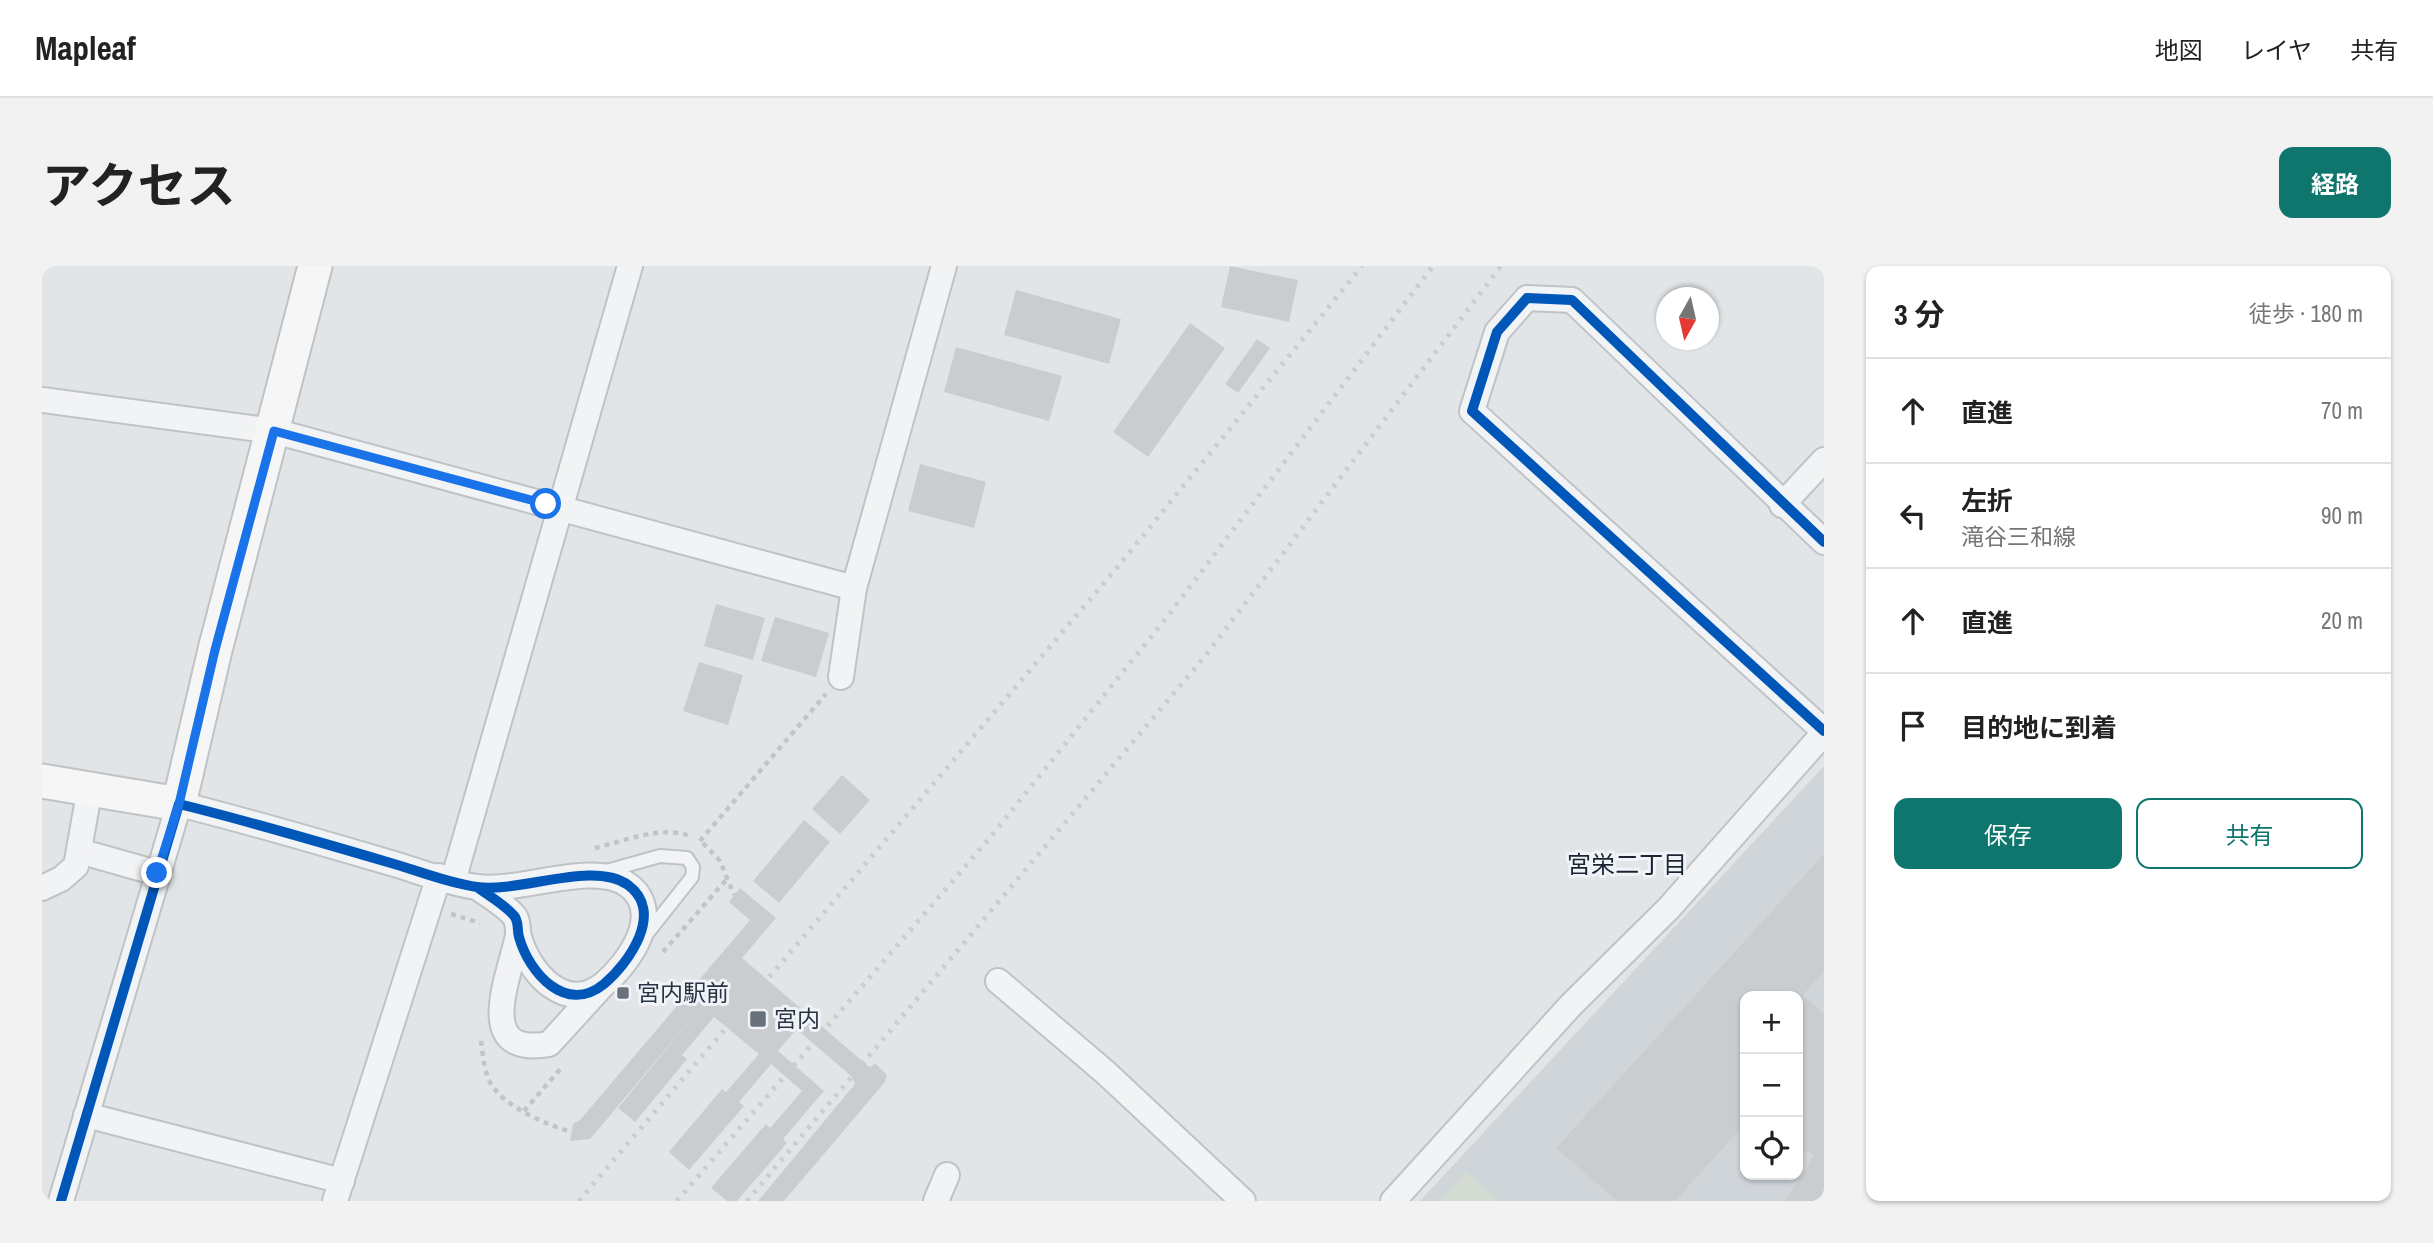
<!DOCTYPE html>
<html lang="ja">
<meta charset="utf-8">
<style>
:root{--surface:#fff;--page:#f2f2f2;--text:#222;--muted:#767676;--line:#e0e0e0;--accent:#0f766e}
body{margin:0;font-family:"Archivo Narrow","Noto Sans JP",sans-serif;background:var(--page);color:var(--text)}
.controls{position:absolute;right:21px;bottom:21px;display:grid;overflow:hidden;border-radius:14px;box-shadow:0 2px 5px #0004}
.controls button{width:63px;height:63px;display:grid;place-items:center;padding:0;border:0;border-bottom:2px solid var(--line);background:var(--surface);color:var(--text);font:35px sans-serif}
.compass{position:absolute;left:1614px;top:21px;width:63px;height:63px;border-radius:50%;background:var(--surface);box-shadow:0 2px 5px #0004;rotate:188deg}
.stop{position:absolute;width:21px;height:21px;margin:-16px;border:5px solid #1a73e8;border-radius:50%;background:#fff}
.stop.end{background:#1a73e8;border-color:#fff;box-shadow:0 2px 7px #0008}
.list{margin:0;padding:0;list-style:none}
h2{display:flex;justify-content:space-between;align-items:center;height:91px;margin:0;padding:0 28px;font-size:30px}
h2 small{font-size:23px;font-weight:400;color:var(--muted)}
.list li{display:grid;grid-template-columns:46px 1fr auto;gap:21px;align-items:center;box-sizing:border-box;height:105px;padding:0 28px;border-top:2px solid var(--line)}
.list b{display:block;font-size:26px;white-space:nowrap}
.list p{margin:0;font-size:23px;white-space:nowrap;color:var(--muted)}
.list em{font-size:23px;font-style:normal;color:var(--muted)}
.actions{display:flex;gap:14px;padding:21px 28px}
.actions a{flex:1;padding:16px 0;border:2px solid var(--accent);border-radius:14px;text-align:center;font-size:24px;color:var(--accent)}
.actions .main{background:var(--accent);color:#fff}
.icon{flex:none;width:38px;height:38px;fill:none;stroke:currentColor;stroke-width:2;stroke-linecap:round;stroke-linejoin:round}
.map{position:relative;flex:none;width:1782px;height:935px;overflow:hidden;border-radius:14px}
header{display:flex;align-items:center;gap:42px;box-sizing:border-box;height:98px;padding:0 35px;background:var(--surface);border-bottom:2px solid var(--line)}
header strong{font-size:33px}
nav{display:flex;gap:38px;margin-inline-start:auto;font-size:24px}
.intro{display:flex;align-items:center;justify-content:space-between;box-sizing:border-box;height:168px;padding:0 42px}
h1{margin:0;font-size:49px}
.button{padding:18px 32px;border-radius:14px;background:var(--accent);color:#fff;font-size:24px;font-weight:700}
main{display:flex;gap:42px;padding:0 42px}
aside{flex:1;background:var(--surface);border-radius:14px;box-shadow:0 2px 5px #0004}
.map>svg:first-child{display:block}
.built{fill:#d0d5da;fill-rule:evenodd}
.pitch{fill:#d4dbd2}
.building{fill:#cacdcf}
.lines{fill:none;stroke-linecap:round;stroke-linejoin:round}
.service-casing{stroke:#c0c3c5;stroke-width:16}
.minor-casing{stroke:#c0c3c5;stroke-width:28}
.secondary-casing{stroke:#c0c3c5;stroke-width:37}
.path{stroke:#c1c4c8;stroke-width:4.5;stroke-dasharray:5 5;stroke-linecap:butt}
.service{stroke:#f2f3f4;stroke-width:12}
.minor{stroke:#f2f3f4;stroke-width:24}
.secondary{stroke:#f6f6f7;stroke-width:33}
.rail{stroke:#cbcdcf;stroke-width:5;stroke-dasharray:3.5 7;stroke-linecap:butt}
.cycleway-casing{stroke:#f0f3f7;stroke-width:15}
.cycleway{stroke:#0057b8;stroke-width:10}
.route{stroke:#1a73e8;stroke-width:9}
.poi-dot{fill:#69727b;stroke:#f0f3f7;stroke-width:2.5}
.labels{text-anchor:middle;stroke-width:6;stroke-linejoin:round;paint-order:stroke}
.poi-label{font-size:23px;fill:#283441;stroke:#f0f3f7;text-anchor:start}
.neighbourhood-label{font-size:24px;fill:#1b2532;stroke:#f0f3f7}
</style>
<header>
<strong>Mapleaf</strong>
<nav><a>地図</a><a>レイヤ</a><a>共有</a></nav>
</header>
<div class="intro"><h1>アクセス</h1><a class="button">経路</a></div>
<main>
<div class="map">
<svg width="1782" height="935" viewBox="0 0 1782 935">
<rect width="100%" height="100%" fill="#e2e5e7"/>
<path class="built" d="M1782 500V935H1378ZM1703 730H1756V909H1703Z"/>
<path class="pitch" d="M1424 905 1458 935H1397Z"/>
<g class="building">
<path d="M1188 0 1256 14 1247 56 1179 41Z"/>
<path d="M974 24 1079 53 1067 98 962 69Z"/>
<path d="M1148 57 1183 82 1106 191 1071 166Z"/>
<path d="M1215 73 1228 82 1196 127 1183 118Z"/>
<path d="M914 81 1020 110 1007 155 902 126Z"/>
<path d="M878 198 944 216 932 262 866 245Z"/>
<path d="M674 338 723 352 711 394 662 380Z"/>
<path d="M733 351 787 367 774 411 719 395Z"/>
<path d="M657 396 701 409 686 459 641 445Z"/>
<path d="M800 509 828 534 798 568 770 543Z"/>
<path d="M762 554 788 576 737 637 711 615Z"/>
<path d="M1782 588V705L1761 729 1782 748V935H1743L1772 890 1765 884 1756 895V730H1703V858L1633 935H1575L1514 882Z"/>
<path d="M698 622 734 652 700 692 826 800 829 801 833 797 845 809 843 816 742 935H716L813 818 809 810 757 765 752 766 736 785 782 825 741 873 745 877 695 935H685L669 922 724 858 728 862 760 825 729 798 697 836 702 840 647 904 627 886 680 823 684 826 717 788 672 751 640 789 645 793 593 856 576 842 653 748 555 865 548 873 528 875 531 858 538 854 708 654 687 636Z"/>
</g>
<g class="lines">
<defs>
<path id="service" d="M561 606 618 590 645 592 651 601 650 611 604 669"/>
<g id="minor">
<path d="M0 134 232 165 812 322"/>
<path d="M1740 239 1782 194"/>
<path d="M1782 276 1530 34 1485 32 1455 66 1430 145 1782 465"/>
<path d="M799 411 812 322 902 0"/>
<path d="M37 585 115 607"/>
<path d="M411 615 588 0"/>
<path d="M0 622 19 613 34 600 48 522"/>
<path d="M476 669C469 707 429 792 507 778L559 721"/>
<path d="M956 715 1063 806 1201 935"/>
<path d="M44 849 300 915"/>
<path d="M19 935 137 538C206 555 274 575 342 595 372 603 404 617 435 621 478 627 552 594 586 619 623 646 587 697 562 718 524 749 487 707 477 671 475 664 477 658 473 651 465 640 447 630 435 621"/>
<path d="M293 935 397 610"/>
<path d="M894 935 905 909"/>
<path d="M1351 935 1529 739 1627 642 1782 467"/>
</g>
<path id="secondary" d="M0 515 137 538 173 384 273 0"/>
</defs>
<use href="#service" class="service-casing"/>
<use href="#minor" class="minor-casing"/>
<use href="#secondary" class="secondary-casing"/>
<g class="path">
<path d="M658 575 784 428"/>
<path d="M661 577 678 595 692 629"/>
<path d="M553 582C582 575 622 558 650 571"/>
<path d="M409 648 438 657"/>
<path d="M621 686 684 614"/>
<path d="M439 775C441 789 442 806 449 818 464 842 504 858 529 866"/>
<path d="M482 845 520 801"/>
</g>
<use href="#service" class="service"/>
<use href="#minor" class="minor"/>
<use href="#secondary" class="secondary"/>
<g class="rail">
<path d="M537 935 1074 303 1320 0"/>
<path d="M635 935 946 574 1125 351 1391 0"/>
<path d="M705 935 1164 389 1459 0"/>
</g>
<defs>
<g id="cycleway">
<path d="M1782 276 1530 34 1485 32 1455 66 1430 145 1782 465"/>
<path d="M19 935 137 538C206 555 274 575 342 595 372 603 404 617 435 621 478 627 552 594 586 619 623 646 587 697 562 718 524 749 487 707 477 671 475 664 477 658 473 651 465 640 447 630 435 621"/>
</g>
</defs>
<use href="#cycleway" class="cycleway-casing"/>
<use href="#cycleway" class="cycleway"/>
</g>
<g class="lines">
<path class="route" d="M115 607 137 538 173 384 232 165 504 238"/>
</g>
<g class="poi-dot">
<rect x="574" y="720" width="14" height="14" rx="3.5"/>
<rect x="707" y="744" width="18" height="18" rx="3.5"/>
</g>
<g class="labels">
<g class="poi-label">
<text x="595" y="735">宮内駅前</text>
<text x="732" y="761">宮内</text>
</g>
<g class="neighbourhood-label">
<text x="1585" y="607">宮栄二丁目</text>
</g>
</g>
</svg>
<div class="controls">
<button>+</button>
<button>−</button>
<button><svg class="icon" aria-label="locate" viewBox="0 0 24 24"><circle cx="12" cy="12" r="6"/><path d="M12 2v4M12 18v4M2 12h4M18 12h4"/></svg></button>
</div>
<svg class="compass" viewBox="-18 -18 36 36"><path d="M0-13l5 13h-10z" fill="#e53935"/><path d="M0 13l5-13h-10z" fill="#767676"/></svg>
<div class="stop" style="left:504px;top:238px"></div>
<div class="stop end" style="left:115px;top:607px"></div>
</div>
<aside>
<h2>3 分<small>徒歩 · 180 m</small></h2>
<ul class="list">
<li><svg class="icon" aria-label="ahead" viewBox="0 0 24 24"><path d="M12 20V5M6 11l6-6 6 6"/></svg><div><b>直進</b></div><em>70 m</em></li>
<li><svg class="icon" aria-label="left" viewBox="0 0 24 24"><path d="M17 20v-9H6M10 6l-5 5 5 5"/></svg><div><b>左折</b><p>滝谷三和線</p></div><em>90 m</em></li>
<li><svg class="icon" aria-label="ahead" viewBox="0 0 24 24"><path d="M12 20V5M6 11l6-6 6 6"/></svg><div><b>直進</b></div><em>20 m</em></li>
<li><svg class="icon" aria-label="arrive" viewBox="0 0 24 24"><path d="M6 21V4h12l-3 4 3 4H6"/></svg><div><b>目的地に到着</b></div></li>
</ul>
<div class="actions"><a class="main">保存</a><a>共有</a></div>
</aside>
</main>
